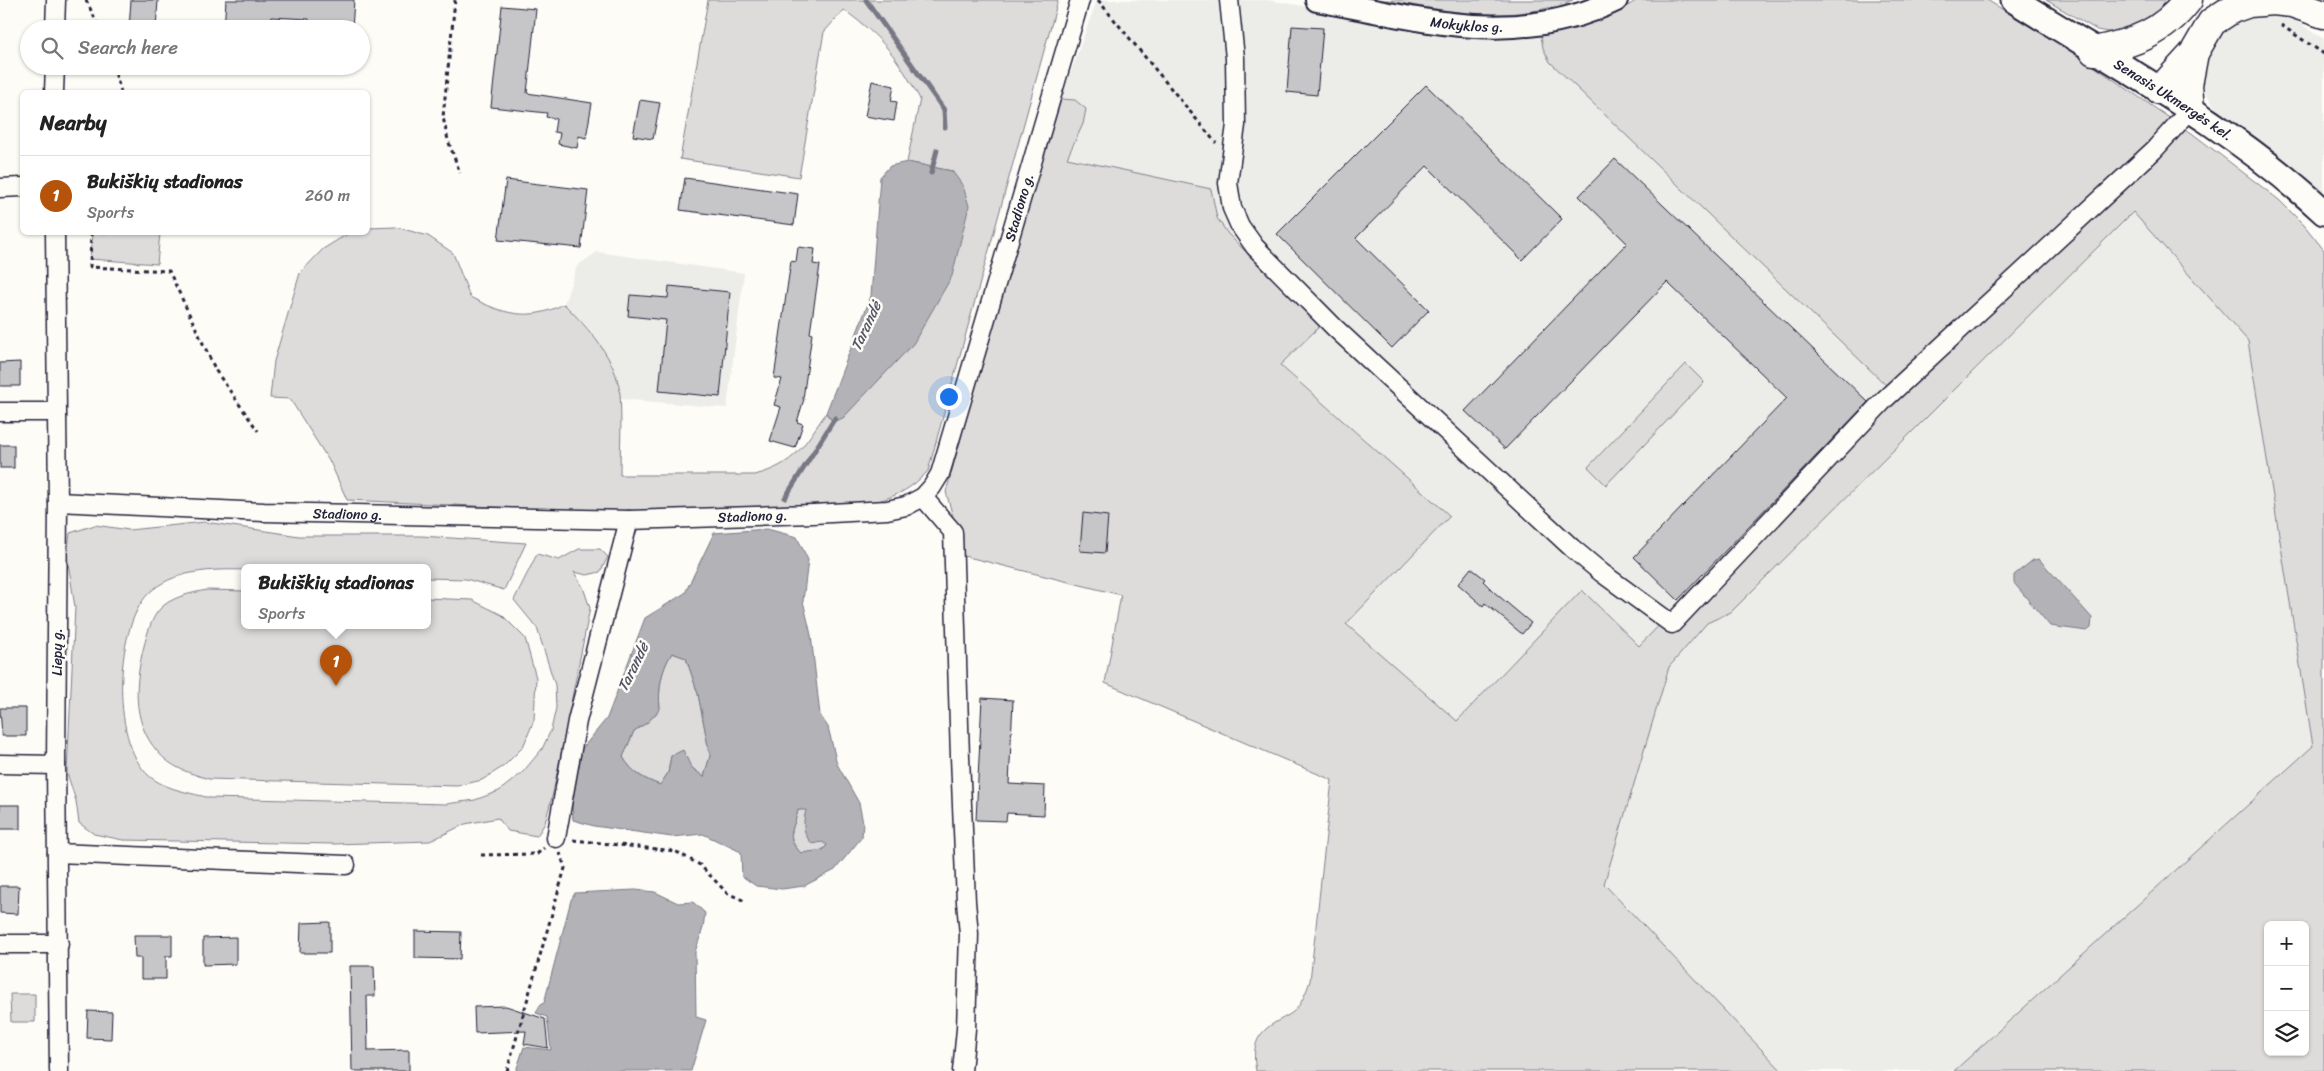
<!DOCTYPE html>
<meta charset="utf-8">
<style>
:root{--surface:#fff;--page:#f6f6f6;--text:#222;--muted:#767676;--line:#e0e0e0;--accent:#b45309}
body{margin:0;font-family:Sriracha,sans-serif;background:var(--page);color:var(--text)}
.controls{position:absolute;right:15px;bottom:15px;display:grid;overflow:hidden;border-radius:8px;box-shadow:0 1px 4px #0004}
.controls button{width:45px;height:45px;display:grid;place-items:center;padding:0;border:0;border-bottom:1px solid var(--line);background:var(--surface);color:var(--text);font:25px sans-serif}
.you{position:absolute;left:948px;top:396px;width:18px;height:18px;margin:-12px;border:4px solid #fff;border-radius:50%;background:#1a73e8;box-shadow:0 0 0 8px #1a73e833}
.badge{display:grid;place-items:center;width:32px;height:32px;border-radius:50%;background:var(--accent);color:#fff;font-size:16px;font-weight:700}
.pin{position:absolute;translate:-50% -41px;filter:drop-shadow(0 1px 2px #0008)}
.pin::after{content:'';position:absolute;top:26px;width:18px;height:15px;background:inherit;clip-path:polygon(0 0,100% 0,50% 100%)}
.popup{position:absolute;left:241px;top:564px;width:190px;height:65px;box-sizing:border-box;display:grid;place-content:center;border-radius:8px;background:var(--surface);filter:drop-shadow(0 1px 4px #0005);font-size:16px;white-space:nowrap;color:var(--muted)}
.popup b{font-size:19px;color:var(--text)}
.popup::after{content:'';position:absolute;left:50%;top:100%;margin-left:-10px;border:10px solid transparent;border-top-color:var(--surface)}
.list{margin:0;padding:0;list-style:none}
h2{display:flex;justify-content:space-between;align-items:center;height:65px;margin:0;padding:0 20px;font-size:21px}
h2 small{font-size:16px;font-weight:400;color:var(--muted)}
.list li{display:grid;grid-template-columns:32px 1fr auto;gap:15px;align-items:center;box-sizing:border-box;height:80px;padding:0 20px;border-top:1px solid var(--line)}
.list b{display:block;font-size:19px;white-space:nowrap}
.list p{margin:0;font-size:16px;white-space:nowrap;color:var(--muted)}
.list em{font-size:16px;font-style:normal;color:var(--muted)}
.icon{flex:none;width:28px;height:28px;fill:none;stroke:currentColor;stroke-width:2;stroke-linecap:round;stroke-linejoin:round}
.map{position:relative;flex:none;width:2324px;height:1071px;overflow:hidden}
.search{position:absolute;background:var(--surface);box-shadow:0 1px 4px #0004;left:20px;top:20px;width:350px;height:55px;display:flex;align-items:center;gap:12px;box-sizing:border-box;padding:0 18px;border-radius:28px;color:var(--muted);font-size:19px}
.panel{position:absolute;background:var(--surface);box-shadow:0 1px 4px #0004;left:20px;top:90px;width:350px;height:145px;border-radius:8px}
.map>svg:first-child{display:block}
.built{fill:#ecece9}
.green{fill:#dddcdb;stroke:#807f8b;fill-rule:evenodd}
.water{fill:#b2b2b7;stroke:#787885;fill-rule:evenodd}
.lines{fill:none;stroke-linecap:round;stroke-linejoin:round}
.stream{stroke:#787885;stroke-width:5}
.building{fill:#c6c6c8;stroke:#22223b}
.minor-casing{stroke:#22223b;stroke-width:21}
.tertiary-casing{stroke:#22223b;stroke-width:26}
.secondary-casing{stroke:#22223b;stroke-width:29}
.trunk-casing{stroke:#22223b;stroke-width:31}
.path{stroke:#22223b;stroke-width:3;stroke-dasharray:4 4;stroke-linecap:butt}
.minor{stroke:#fdfcf7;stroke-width:18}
.tertiary{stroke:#fdfcf7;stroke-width:22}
.secondary{stroke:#fdfcf7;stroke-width:25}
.trunk{stroke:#fdfcf7;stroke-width:28}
.labels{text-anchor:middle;stroke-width:5;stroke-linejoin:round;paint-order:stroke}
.street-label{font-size:14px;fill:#22223b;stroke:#fdfcf7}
.water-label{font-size:15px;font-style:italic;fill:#545466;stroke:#fdfcf7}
</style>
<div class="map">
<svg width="2324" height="1071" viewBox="0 0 2324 1071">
<rect width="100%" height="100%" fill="#fdfcf7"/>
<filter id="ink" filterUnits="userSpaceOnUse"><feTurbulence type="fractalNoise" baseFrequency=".02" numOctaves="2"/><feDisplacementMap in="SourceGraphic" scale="10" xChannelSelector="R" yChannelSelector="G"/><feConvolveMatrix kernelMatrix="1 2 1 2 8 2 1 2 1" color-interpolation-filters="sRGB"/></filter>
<g filter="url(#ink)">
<g class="built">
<path d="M1097 0H1267L1497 38 1541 36 1543 48 1550 62 1889 388 1639 646 1582 591 1457 721 1345 624 1450 516 1280 364 1320 326 1228 234 1217 218 1211 189 1067 158 1075 144V100L1061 99Z"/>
<path d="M2274 13 2295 20 2324 39V199L2218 113 2204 89 2202 77 2211 39 2239 17Z"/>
<path d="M2133 212 2248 341 2313 746 1954 1071H1782L1604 884 1669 667 1707 623 1731 612Z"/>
<path d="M597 252 744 273 727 408 620 399 612 365 589 329 564 304 577 266Z"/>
</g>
<g class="green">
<path d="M708 0H1058L928 471C911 489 899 495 875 502L601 512 347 500 331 464 290 399 270 398 274 361 300 273 323 249 349 233 368 232V228L396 227 428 236 453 253 470 297C503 314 529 322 564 304 588 328 617 359 620 394 622 421 620 448 620 475H755C796 464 803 446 826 413L833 422 952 171 907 162 920 99C897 57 884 39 844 10L824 32 799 177 680 159Z"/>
<path d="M1382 0H1573C1511 25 1446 11 1382 0Z"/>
<path d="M1637 0H1987L2076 54 2193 134 2279 200 2304 225 2324 250V1071H1954L2313 746 2248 341 2133 212 1731 612 1707 623 1669 667 1604 884 1782 1071H1256C1252 1048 1255 1034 1276 1022 1281 1019 1288 1016 1293 1012 1302 1004 1306 992 1310 981L1332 780 1105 683 1121 595 964 556 946 492 985 351 1061 99 1075 100 1086 109 1083 124 1067 158 1211 189 1217 218 1228 234 1320 326 1280 365 1450 516 1346 624 1457 721 1582 590 1639 646 1889 388 1550 62 1543 48 1541 36C1576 28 1607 20 1637 0ZM2268 925H2305V1052H2268Z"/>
<path d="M2046 0H2176L2172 9 2118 34 2097 30Z"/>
<path d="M92 233H160L157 264 90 259Z"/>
<path d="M1686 364 1704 382 1606 485 1588 467Z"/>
<path d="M205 522 299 536H421L526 543 504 590 466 579 427 578V567H245V570C212 569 172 570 148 594 114 629 110 749 153 779 169 790 191 793 210 798L446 804 475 800 499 791 522 773 542 749 551 730 556 708 555 685 537 628 514 600 537 554 559 560 579 549H600L608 557 600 572 587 575 574 572 583 587 590 608 553 793 545 823 537 836 508 831 498 818 465 824 430 841 334 844 123 840 94 834 79 823 76 801 67 773 75 607 67 556 70 533 95 525 129 530Z"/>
<path d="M207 590 245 591V625H427V598L472 600 502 615 525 638 536 678 534 720 523 747 504 766 482 780 457 786 209 779C189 773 171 768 157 751 131 721 135 681 144 646 147 635 151 619 159 610 170 597 191 593 207 590Z"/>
<path d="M672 653 686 658 698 694 710 756 704 777 691 767 671 756 668 773 660 785C644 779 632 773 623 757L634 731 648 722 660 709C658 689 661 670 672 653Z"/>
<path d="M807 809 804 821 827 845C821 853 811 854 801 853 784 836 794 830 798 810Z"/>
<path d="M10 994H35V1022H11Z"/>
</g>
<g class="water">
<path d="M907 162 952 171 963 186 969 206 952 276 913 344 843 418 833 422 826 413 871 296 880 177 890 166Z"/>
<path d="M767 529 797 537 808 560 803 601 811 635 820 715 828 727 837 764 859 803 863 823 862 837 835 870 804 886 782 889 756 886 742 876 741 852 703 834 672 837 594 826 573 820 571 787 581 750 607 718 645 618 685 593 714 533ZM672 653 686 658 698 694 710 756 704 777 691 767 683 750 671 756 668 773 660 785C644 779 632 773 623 757L634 731 648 722 660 709C658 689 661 670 672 653ZM798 810H806C803 823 802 833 812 844L822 842 827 845 823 850 801 853C784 837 794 830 798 810Z"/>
<path d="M2039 559 2092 618 2091 628 2087 631 2050 626 2014 583V575L2033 560Z"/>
<path d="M635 890 655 892 678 903 693 902 705 913 703 928 695 952 696 1017 706 1020 691 1071H516L524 1047 551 1050 547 1017 536 1013 540 1005 544 1003 571 900 575 893Z"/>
</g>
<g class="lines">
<g class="stream">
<path d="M866 0 944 110 945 127"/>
<path d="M931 173 937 150"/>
<path d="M785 498 835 418"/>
</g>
</g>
<g class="building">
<path d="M131 0H158L156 29H129Z"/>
<path d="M226 0H354L352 29H308L309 19 271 17 270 29H224Z"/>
<path d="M502 6 536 9 527 93 592 103 586 138 579 136 577 148 558 144 560 133 554 132 556 119 546 117 547 113 491 107Z"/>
<path d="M1292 26 1323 28 1317 95 1287 92Z"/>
<path d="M872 81 894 86 891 101 897 102 894 121 865 116Z"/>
<path d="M1426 85 1562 219 1522 260 1427 166 1356 238 1429 310 1392 348 1277 234Z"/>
<path d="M640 100 660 103 653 139 633 136Z"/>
<path d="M1615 159 1868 402 1678 600 1634 557 1787 398 1667 282 1505 449 1465 411 1627 243 1579 196Z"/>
<path d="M685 178 798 194 794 225 680 210Z"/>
<path d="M506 180 588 190 581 248 498 240Z"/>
<path d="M798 247 815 249 813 264 820 265 810 333 812 334 803 399H804L797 422 803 424 795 448 770 441 781 407 774 405 782 379 774 378 791 261 796 262Z"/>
<path d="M669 286 730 292 720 397 659 391 666 320 628 316 630 295 668 298Z"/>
<path d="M20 362V386H0V363Z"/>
<rect x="0" y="445" width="14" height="23"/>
<path d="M1083 513 1108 516 1105 553 1080 551Z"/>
<path d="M1471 568 1485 579 1483 581 1494 592 1531 623 1522 634 1485 603 1483 606 1458 584Z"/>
<path d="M982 698 1013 700 1009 784 1045 786 1044 815 1007 813 1006 821 976 820Z"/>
<path d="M0 708H26V736H2Z"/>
<rect x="0" y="805" width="20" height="24"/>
<path d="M0 886H19L18 914 0 913Z"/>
<path d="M330 922V953H300L301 923Z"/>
<path d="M415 931 461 932 460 959 415 958Z"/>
<path d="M134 935H172V956H166V979H141V958H135Z"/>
<path d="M236 937V964L203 965V938Z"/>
<path d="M350 966H374L375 996H367L368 1051 409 1050V1071H352Z"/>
<path d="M506 1006 545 1019 548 1048 524 1044 526 1031 475 1033 474 1007Z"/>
<path d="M88 1011 112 1012 111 1039 87 1038Z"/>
</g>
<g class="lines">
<defs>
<g id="minor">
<path d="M1229 0 1235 58 1236 125 1228 183 1232 208 1240 226 1255 247 1335 328 1572 548 1602 573 1672 624 1885 399 2154 150 2190 110"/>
<path d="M55 29 56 0"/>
<path d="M54 92 55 66"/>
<path d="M0 188 22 187"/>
<path d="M55 232 58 502 56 765 59 1071"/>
<path d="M0 412H56"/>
<path d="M923 497 953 532 960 757 966 902 969 934 966 1029 962 1071"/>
<path id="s1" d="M58 502 264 512 629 520 813 514 887 510 906 506 923 497 932 487 940 474 1080 0"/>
<path d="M0 764 56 765"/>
<path d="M556 838 577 721 629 520"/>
<path d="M57 853 346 865"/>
<path d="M0 944H59"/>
</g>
<g id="tertiary">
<path id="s2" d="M1317 0C1421 19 1515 49 1616 0"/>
</g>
<g id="secondary">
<path id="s3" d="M2014 0C2120 67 2232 126 2324 212"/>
</g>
<g id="trunk">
<path d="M2094 51C2134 43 2163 33 2188 0"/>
<path d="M2160 90 2194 53 2212 22 2232 9 2249 3 2273 1 2292 3 2324 14"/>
<path d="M2190 110 2188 85 2194 53"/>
</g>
</defs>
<use href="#minor" class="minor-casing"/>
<use href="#tertiary" class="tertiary-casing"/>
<use href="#secondary" class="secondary-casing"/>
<use href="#trunk" class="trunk-casing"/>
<g class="path">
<path d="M86 0 100 29"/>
<path d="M455 0 443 117 448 140 460 173"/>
<path d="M1098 0 1216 143"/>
<path d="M2281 25 2324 54"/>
<path d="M113 66 121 92"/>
<path d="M91 232 90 267 169 271 216 371 258 431"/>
<path d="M573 840 675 851 700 865 727 893 745 901"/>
<path d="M481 855 537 854 544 848"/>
<path d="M507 1071 565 868 560 853"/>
</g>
<use href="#minor" class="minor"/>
<use href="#tertiary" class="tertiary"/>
<use href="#secondary" class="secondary"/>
<use href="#trunk" class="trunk"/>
</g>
</g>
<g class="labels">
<g class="street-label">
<text dy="5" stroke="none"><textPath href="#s2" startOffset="152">Mokyklos g.</textPath></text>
<text dy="5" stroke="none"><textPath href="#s3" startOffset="188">Senasis Ukmergės kel.</textPath></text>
<text dy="5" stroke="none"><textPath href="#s1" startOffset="1175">Stadiono g.</textPath></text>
<text dy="5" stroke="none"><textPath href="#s1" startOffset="290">Stadiono g.</textPath></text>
<text dy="5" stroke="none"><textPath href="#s1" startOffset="695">Stadiono g.</textPath></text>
<text transform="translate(57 652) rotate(-90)" y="5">Liepų g.</text>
</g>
<g class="water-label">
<text transform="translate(866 326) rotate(-65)" y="5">Tarandė</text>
<text transform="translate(633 667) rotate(-64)" y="5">Tarandė</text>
</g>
</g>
</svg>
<div class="controls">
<button>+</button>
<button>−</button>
<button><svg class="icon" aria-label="layers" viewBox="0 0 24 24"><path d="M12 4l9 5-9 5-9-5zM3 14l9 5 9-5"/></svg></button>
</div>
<div class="you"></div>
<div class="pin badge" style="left:336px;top:686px">1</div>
<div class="popup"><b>Bukiškių stadionas</b>Sports</div>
<div class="search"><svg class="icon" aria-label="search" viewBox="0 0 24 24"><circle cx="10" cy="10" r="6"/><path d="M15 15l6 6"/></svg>Search here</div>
<section class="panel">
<h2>Nearby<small></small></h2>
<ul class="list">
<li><span class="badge">1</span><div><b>Bukiškių stadionas</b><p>Sports</p></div><em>260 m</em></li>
</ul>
</section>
</div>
